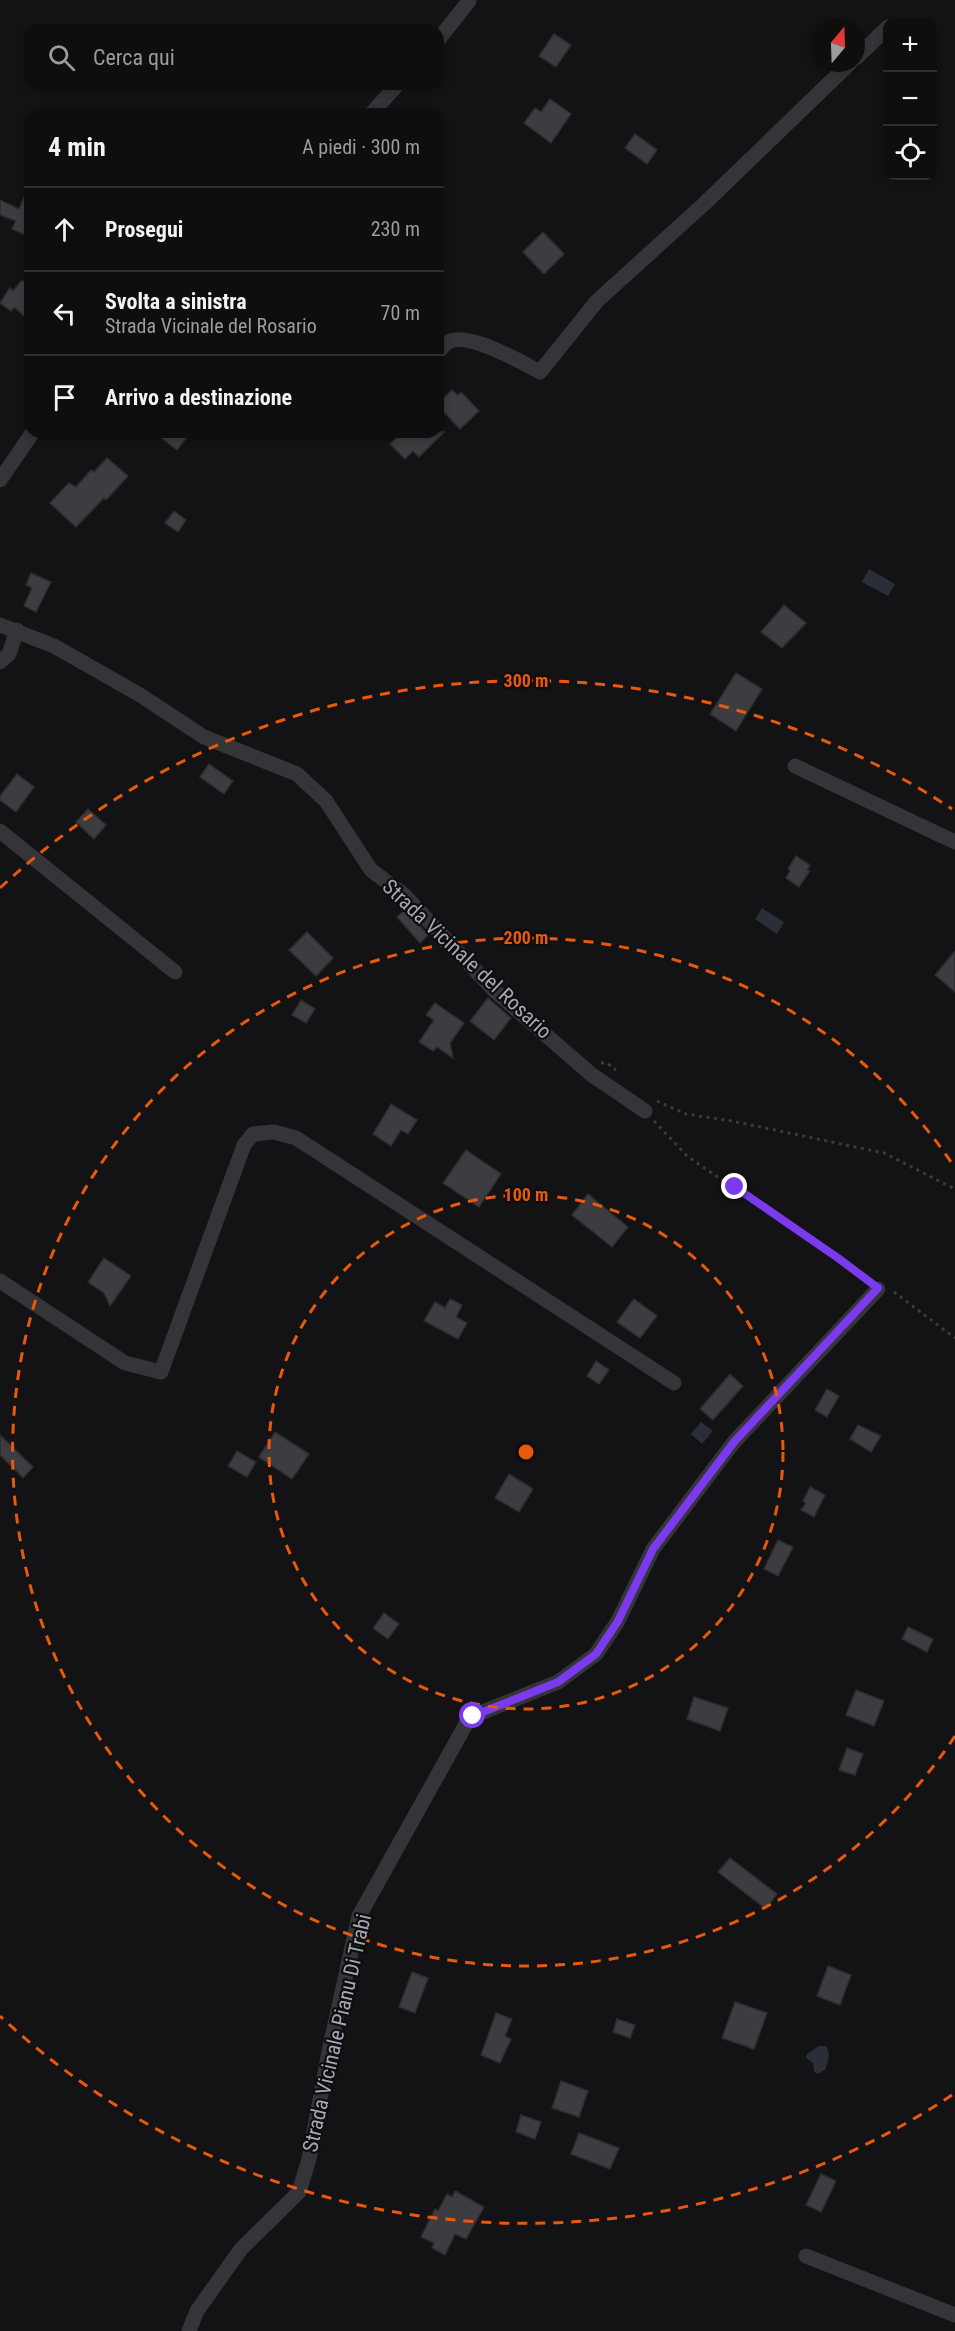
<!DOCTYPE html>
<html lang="it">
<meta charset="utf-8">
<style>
:root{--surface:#0e0e0f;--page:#171718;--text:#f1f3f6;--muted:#9b9c9e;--line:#2e2e2f}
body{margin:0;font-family:"Roboto Condensed",sans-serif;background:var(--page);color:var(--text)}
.controls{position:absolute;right:18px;top:18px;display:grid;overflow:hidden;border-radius:12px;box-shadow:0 3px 9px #0003}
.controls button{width:54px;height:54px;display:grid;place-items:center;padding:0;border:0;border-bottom:2px solid var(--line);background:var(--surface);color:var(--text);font:30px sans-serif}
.compass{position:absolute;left:811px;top:18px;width:54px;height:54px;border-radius:50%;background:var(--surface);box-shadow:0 3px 9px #0003;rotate:19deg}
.stop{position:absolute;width:18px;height:18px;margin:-14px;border:4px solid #7c3aed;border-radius:50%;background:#fff}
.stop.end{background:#7c3aed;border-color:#fff;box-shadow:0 2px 6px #0008}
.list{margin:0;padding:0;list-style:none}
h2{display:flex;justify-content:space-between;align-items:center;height:78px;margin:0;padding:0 24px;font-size:26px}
h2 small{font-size:20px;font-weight:400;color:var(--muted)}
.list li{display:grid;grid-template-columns:39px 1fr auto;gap:18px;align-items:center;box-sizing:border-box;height:84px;padding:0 24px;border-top:2px solid var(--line)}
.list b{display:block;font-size:22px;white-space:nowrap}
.list p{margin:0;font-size:20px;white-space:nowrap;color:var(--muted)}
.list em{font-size:20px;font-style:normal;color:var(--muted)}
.icon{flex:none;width:33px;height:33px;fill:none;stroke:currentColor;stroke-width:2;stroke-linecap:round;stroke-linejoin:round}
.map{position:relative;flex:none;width:955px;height:2331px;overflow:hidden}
.search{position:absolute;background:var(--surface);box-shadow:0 3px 9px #0003;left:24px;top:24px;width:420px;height:66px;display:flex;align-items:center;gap:15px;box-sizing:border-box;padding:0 21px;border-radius:18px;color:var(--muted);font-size:22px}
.panel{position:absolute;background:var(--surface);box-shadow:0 3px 9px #0003;left:24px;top:108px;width:420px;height:330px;border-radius:18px}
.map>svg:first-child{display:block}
.water{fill:#2a2f37}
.building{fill:#3d3d41;stroke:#2d2c30;stroke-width:1.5}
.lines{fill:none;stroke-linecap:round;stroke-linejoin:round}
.path{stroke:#3a3b40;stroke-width:3;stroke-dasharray:3 4.5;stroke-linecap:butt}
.street{stroke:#343439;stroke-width:15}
.route{stroke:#7c3aed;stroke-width:8}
.ring{fill:none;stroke:#e8590c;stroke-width:3;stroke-dasharray:10 8}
.labels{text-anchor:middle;stroke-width:4.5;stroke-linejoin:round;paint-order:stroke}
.street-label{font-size:21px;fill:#a5a8b4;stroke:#0e0d0f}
.centre{fill:#e8590c;stroke:#0e0d0f;stroke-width:3}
.ring-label{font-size:18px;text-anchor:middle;font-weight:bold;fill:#e8590c;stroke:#0e0d0f;stroke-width:4.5;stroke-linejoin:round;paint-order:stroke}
</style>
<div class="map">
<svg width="955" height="2331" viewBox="0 0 955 2331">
<rect width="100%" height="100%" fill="#131214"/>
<g class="water">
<path d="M869 569 895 584 888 596 862 582Z"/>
<path d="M762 908 784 922 777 934 755 919Z"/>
<path d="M701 1422 713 1431 702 1444 691 1434Z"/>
<path d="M819 2046H826C831 2054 828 2062 825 2070L818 2074 814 2072 813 2063 806 2058 807 2054Z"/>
</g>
<g class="building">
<path d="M554 34 571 45 556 67 539 56Z"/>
<path d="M550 99 571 114 551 143 524 123 535 108 541 112Z"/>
<path d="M635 134 657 150 647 164 625 148Z"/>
<path d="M30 183V237L12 229 16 221 0 215V200L19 209Z"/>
<path d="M543 232 564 254 544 274 523 252Z"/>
<path d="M22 280 30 286V321L14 307 11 311 0 303 10 288 13 291Z"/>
<path d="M452 390 458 395 461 392 479 411 460 429 438 406V404Z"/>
<path d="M154 432H191L177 450Z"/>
<path d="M403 432H444L419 457 413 451 405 459 390 444Z"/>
<path d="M107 458 128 476 106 500 104 498 76 527 50 503 69 483 76 487 91 470 94 472Z"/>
<path d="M174 511 186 520 178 532 165 523Z"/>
<path d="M31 573 51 582 36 612 24 606 32 588 26 585Z"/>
<path d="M784 605 806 623 782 648 761 632Z"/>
<path d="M736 673 762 689 736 731 710 714Z"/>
<path d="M209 764 233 781 224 794 200 777Z"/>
<path d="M17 774 34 787 16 812 0 800V796Z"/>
<path d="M88 809 106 825 94 839 76 822Z"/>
<path d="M796 856 810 865 807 870 810 871 799 887 786 878 790 871 788 869Z"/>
<path d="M405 910 428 935 420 943 397 917Z"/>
<path d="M307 932 333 958 316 976 289 950Z"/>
<path d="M955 951V992L935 975Z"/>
<path d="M488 998 511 1018 494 1040 470 1021Z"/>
<path d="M301 1000 315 1009 306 1023 292 1015Z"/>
<path d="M435 1003 464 1023 450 1043 453 1058 437 1047 433 1051 419 1042 434 1020 426 1015Z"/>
<path d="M391 1104 417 1120 408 1134 401 1130 391 1146 373 1134Z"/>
<path d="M466 1150 501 1174 479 1207 443 1183Z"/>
<path d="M588 1194 628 1227 612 1247 572 1215Z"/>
<path d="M104 1258 131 1276 110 1306 104 1293 88 1282Z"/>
<path d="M450 1299 462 1305 456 1317 467 1323 458 1339 424 1321 435 1302 445 1308Z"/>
<path d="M634 1299 657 1316 640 1338 617 1322Z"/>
<path d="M596 1361 609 1370 599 1384 587 1376Z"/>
<path d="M730 1374 743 1386 713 1420 700 1409Z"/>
<path d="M827 1389 839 1396 827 1417 815 1410Z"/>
<path d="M858 1425 881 1436 871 1452 850 1439Z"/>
<path d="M275 1432 309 1454 292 1479 259 1457Z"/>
<path d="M0 1435 33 1467 23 1478 0 1455Z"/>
<path d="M237 1451 256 1462 247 1477 228 1466Z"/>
<path d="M509 1474 533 1489 519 1512 495 1498Z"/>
<path d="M810 1487 825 1495 814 1517 801 1510 806 1503 803 1501Z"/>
<path d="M778 1540 793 1547 778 1576 764 1569Z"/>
<path d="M384 1613 399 1624 388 1639 373 1628Z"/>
<path d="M908 1627 933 1639 927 1652 902 1639Z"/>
<path d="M856 1690 884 1701 874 1726 846 1715Z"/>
<path d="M694 1697 728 1708 720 1731 687 1719Z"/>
<path d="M847 1748 863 1754 855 1775 839 1770Z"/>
<path d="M730 1858 777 1894 766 1909 718 1872Z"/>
<path d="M828 1966 851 1975 840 2005 817 1996Z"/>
<path d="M412 1972 428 1978 415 2013 399 2007Z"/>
<path d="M735 2002 767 2013 754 2049 722 2038Z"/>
<path d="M496 2013 512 2019 505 2036 511 2039 500 2063 481 2055Z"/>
<path d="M617 2019 635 2025 630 2038 613 2032Z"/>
<path d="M561 2081 588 2091 579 2117 552 2108Z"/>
<path d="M521 2115 541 2122 535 2139 516 2132Z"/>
<path d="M579 2133 619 2148 610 2169 571 2154Z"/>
<path d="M821 2174 836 2181 821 2212 806 2205Z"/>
<path d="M455 2191 484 2207 466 2239 455 2234 445 2255 432 2248 434 2243 421 2237 435 2209 438 2211 447 2194 452 2197Z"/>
</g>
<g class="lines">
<g class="path">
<path d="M601 1063H607L616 1070"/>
<path d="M657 1101 686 1114 732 1121 884 1153 955 1189"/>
<path d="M654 1121 687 1156 867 1280"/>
<path d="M894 1292 955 1338"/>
</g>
<g class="street">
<path d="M438 40 469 1"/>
<path d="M856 58 888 27"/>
<path d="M371 114 398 84"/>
<path d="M438 352C441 349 445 344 448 342 468 331 521 362 540 372L597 301 704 204 850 63"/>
<path d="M0 480 33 432"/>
<path d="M0 625 54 646 140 695 204 737 297 774 326 801 371 870 404 895 495 991 592 1075 645 1111"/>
<path d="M0 662 9 654 17 630"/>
<path d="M795 766 955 842"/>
<path d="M0 831 175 972"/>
<path d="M0 1281 125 1363 161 1372 244 1145 253 1134 274 1132 296 1138 674 1383"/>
<path d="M806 2256 955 2315"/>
<path d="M189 2331 197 2311 241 2249 299 2192 309 2159 329 2051 359 1916 470 1717 558 1682 596 1654 618 1621 653 1549 734 1442 878 1289"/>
</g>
</g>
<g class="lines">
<path class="route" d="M473 1716 558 1682 596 1654 618 1621 653 1549 734 1442 878 1288 838 1258 735 1187"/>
</g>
<g class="ring">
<circle cx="526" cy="1452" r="257"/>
<path d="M955 1736A514 514 0 1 1 955 1168"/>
<path d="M952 2095A771 771 0 0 1 0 2016M0 888A771 771 0 0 1 952 809"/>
</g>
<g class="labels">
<g class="street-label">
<text transform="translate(467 959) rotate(43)" y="7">Strada Vicinale del Rosario</text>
<text transform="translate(337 2033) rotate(-77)" y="7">Strada Vicinale Pianu Di Trabi</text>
</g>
</g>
<circle cx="526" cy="1452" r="9" class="centre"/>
<g class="ring-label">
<text x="526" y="687">300 m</text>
<text x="526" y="944">200 m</text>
<text x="526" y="1201">100 m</text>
</g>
</svg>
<div class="controls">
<button>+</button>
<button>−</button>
<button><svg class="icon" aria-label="locate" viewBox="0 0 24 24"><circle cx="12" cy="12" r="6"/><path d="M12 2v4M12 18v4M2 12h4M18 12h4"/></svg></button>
</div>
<svg class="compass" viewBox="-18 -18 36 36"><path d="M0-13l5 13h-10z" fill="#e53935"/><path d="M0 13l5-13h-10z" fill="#9b9c9e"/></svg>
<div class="stop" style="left:473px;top:1716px"></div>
<div class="stop end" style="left:735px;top:1187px"></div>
<div class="search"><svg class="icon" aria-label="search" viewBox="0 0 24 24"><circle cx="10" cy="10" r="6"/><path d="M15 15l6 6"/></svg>Cerca qui</div>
<section class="panel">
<h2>4 min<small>A piedi · 300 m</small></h2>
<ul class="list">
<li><svg class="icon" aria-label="ahead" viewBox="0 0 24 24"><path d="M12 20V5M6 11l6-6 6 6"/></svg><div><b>Prosegui</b></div><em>230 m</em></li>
<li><svg class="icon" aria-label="left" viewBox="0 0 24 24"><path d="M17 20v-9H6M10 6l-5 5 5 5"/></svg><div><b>Svolta a sinistra</b><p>Strada Vicinale del Rosario</p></div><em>70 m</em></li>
<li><svg class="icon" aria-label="arrive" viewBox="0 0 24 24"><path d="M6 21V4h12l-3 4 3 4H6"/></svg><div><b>Arrivo a destinazione</b></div></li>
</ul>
</section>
</div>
